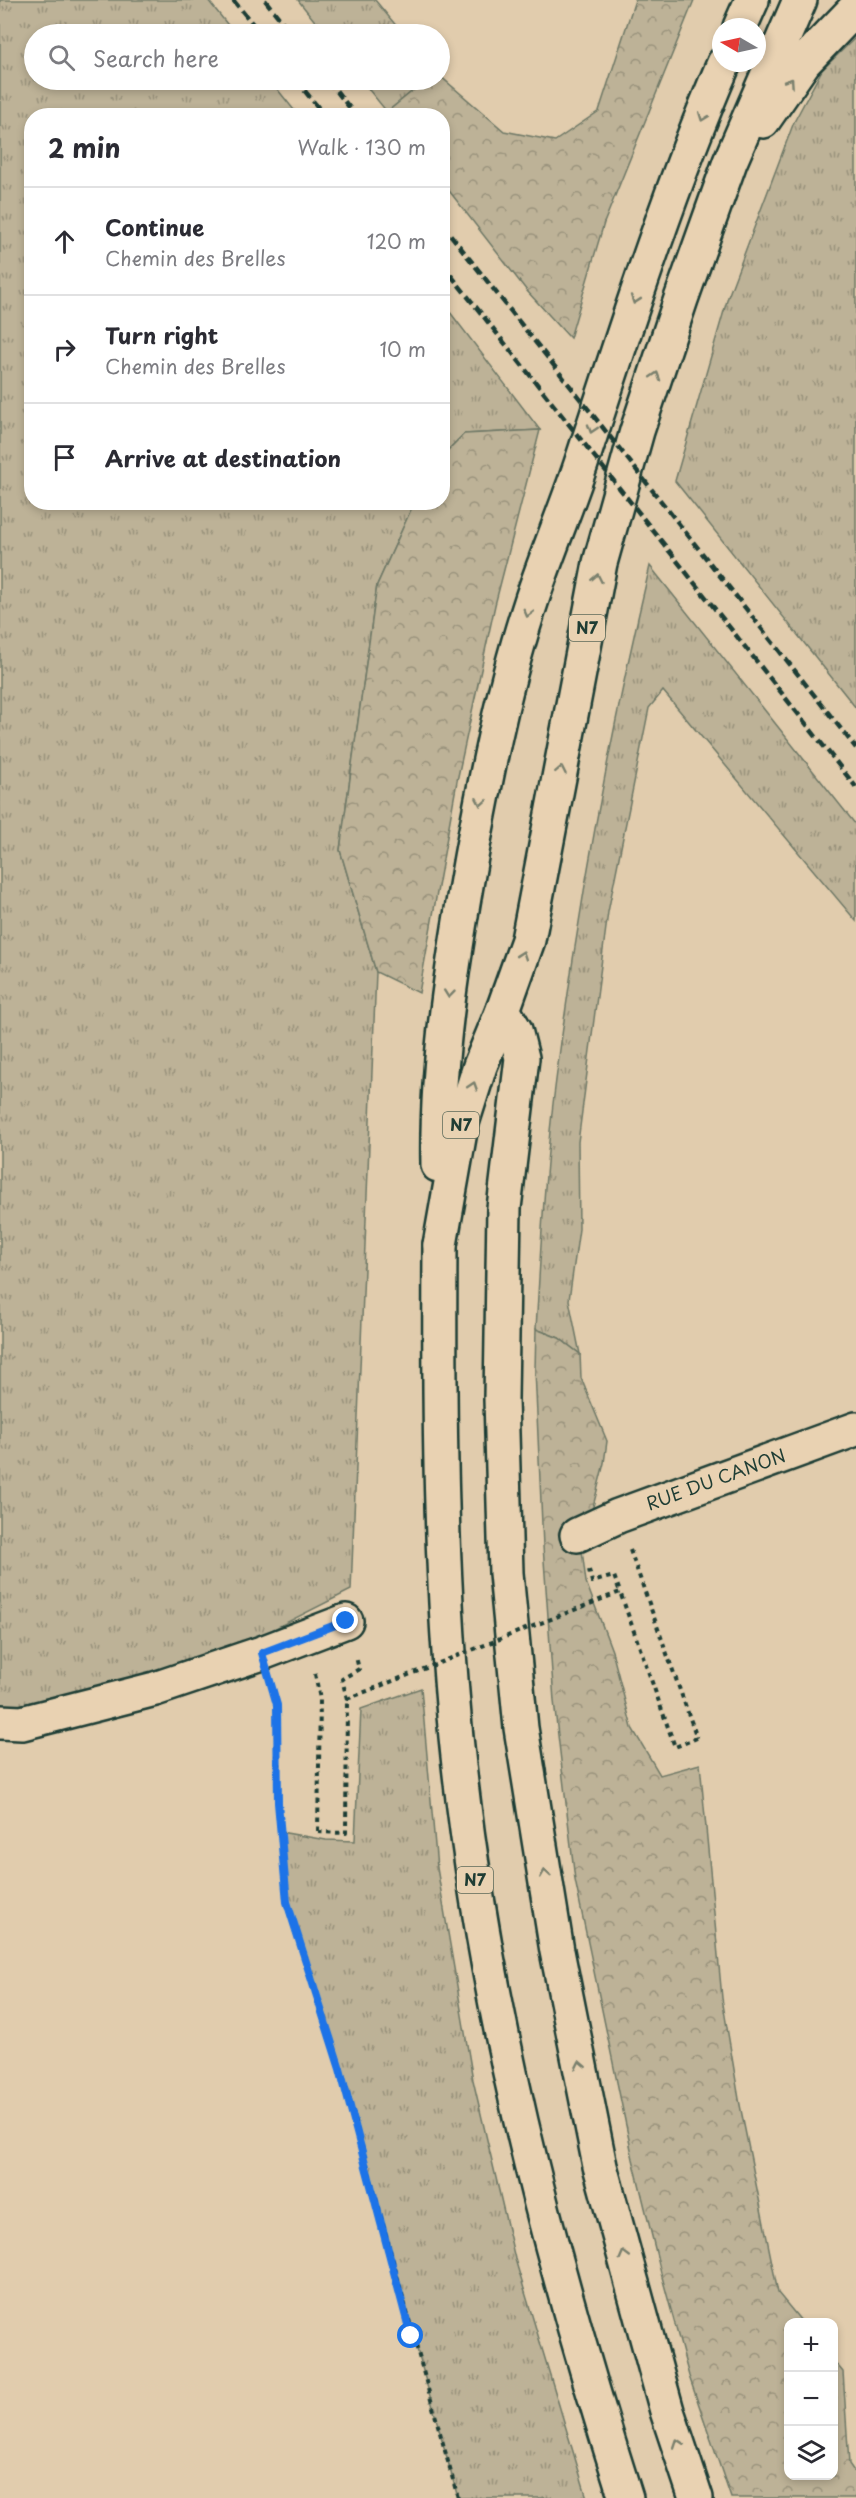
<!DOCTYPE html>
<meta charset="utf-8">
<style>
:root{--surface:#fff;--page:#f2f2f3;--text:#2b2b33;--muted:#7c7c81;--line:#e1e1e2}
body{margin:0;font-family:"Playpen Sans",sans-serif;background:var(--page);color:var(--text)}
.controls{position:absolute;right:18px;bottom:18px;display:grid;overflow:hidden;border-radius:12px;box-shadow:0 3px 9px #0003}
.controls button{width:54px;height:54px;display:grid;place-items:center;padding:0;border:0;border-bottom:2px solid var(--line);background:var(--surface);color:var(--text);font:30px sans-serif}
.compass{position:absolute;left:712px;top:18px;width:54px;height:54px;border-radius:50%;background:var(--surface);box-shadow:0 3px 9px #0003;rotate:279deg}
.stop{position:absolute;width:18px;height:18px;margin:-14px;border:4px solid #1a73e8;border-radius:50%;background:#fff}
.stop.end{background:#1a73e8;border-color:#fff;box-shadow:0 2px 6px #0008}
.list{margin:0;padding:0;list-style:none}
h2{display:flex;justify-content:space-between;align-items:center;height:78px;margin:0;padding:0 24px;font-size:26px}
h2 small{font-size:20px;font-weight:400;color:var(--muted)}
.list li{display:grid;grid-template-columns:39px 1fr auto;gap:18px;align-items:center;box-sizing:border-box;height:108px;padding:0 24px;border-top:2px solid var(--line)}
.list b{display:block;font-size:22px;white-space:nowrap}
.list p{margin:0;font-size:20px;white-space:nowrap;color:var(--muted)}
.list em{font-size:20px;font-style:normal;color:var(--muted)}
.icon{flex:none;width:33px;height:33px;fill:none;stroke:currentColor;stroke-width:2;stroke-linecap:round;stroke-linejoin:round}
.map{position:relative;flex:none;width:856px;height:2498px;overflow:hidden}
.search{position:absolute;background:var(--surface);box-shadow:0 3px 9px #0003;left:24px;top:24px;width:426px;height:66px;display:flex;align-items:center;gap:15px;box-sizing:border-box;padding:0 21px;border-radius:33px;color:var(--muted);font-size:22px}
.panel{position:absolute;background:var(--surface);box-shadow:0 3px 9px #0003;left:24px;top:108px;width:426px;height:402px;border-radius:24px}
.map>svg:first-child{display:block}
.grass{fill:url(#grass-tufts);stroke:#6e7866;stroke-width:1.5}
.forest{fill:url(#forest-crowns);stroke:#6e7866;stroke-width:1.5}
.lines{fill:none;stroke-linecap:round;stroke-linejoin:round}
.minor-casing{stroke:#1f3d34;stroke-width:38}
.primary-casing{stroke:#1f3d34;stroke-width:38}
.trunk-casing{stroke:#1f3d34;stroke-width:38}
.path{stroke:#1f3d34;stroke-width:4;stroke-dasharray:4.5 4.5;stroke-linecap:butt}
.minor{stroke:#e9d2b2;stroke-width:33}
.primary{stroke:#e9d2b2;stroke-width:33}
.trunk{stroke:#e9d2b2;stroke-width:33}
.rail{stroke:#1f3d34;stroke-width:4.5;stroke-dasharray:9 4.5;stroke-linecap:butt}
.path-bridge{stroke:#1f3d34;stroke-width:4;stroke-dasharray:4.5 4.5;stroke-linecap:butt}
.oneway{stroke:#7a806d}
.route{stroke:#1a73e8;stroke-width:8}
.labels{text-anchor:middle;stroke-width:4.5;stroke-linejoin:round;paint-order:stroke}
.shield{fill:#e9d2b2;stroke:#5c6a5a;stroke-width:1.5}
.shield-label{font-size:16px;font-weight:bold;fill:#1f3d34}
.street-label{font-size:18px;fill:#1f3d34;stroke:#e9d2b2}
</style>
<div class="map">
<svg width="856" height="2498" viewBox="0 0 856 2498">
<defs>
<pattern id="grass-tufts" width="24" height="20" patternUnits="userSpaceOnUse" patternTransform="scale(1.5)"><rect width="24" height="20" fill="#bdb297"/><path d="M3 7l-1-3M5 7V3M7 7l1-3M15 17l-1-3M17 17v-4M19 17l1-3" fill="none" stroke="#99927c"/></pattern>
<pattern id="forest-crowns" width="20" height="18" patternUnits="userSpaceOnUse" patternTransform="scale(1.5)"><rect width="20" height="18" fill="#bdb297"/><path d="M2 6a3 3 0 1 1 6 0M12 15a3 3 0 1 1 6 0" fill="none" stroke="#99927c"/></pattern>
</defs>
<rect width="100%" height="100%" fill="#e1ccad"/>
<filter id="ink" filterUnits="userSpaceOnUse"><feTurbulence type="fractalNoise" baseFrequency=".0167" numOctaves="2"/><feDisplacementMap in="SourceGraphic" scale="12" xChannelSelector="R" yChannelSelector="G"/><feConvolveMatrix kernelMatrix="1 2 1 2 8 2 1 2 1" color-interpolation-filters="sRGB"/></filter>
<g filter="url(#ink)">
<g class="grass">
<path d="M0 0H208L235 34H34V80H270L298 115 32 116V502L414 503 377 585 340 850 376 972 351 1590 155 1689 6 1722 0 1739Z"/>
<path d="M298 0H375L403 34H325Z"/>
<path d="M856 37V708L675 481 728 297 794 122 822 70Z"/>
<path d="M361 80H426L387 112Z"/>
<path d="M443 303 540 430 464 434 443 455Z"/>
<path d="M650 566 856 825V921L663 691 649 708 608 912 578 1142 579 1229 569 1300 580 1354 559 1338 536 1329C541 1246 545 1162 556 1080 578 908 610 735 650 566Z"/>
<path d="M421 1688 437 1868 473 2080 515 2259 587 2498H458L340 2069 287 1902 280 1832 326 1840 355 1841 361 1709Z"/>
</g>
<g class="forest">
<path d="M635 0H694L604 223 570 338 527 291 443 183 442 116 389 115 387 112 426 80H440V76L504 131 555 141 599 111Z"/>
<path d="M540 430 495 605 457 781 419 993 376 972 340 850 377 585 414 503 442 502 443 455 464 434Z"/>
<path d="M536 1329 559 1338 580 1354 581 1378 607 1441 604 1463 582 1550 586 1582 612 1651 632 1728 660 1775 700 1764 722 1998 740 2105 778 2293 802 2322H788V2476H834V2361L843 2372 849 2464 856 2474V2498H731L689 2376 661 2273 633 2159 575 1880 554 1701 543 1546 535 1370Z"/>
</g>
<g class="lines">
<defs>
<g id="minor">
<path d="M503 1010 515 1030 522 1058 504 1208 501 1399 506 1573 521 1728 557 1951 600 2166 667 2411 696 2498"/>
<path d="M577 1535 618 1516 856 1429"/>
<path d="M0 1722 22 1723 155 1689 262 1653 346 1621"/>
</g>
<path id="primary" d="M440 1245C439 1410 440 1574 456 1737 482 1997 547 2250 626 2498"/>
<g id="trunk">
<path d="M740 27 752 0"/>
<path d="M763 121 804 62 856 8"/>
<path d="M438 1165C436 1062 453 959 471 857 487 771 504 683 532 599 547 554 566 509 581 464 625 329 668 193 724 63"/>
<path d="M440 1245 461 1126 480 1066 503 1010 528 940 600 563 637 431 681 299 730 162 800 0"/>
</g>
</defs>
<use href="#minor" class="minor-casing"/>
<use href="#primary" class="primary-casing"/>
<use href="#trunk" class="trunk-casing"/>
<g class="path">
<path d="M630 1550 697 1738"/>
<path d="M589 1570 592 1582 614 1576 620 1592"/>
<path d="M315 1674 320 1699 318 1832"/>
<path d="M273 1690 277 1705 278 1803 287 1902 340 2069 458 2498"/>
<path d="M347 1699 342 1679 359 1669 356 1657"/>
</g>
<use href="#minor" class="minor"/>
<use href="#primary" class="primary"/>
<use href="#trunk" class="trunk"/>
<g class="rail">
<path d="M233 0 261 34"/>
<path d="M265 0 292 34"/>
<path d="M296 80 325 116"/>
<path d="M328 80 356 116"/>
<path d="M442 224 856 748"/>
<path d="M442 264 856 787"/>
</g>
<path class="path-bridge" d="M318 1832 346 1833 347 1699 620 1592 675 1747 697 1738"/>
</g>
<defs><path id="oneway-chevron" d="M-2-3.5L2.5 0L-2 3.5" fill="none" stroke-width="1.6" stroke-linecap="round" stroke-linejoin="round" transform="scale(1.5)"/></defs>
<g class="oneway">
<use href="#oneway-chevron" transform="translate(790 82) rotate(-56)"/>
<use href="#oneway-chevron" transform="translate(703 117) rotate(111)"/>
<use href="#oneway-chevron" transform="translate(635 300) rotate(109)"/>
<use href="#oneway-chevron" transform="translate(656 376) rotate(-72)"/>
<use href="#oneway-chevron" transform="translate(592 429) rotate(108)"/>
<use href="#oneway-chevron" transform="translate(597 578) rotate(-79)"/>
<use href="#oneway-chevron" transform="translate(528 613) rotate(105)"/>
<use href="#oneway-chevron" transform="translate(561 770) rotate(-79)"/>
<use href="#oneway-chevron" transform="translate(481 802) rotate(100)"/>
<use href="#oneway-chevron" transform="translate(522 955) rotate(-71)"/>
<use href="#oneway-chevron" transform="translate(449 994) rotate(96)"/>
<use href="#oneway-chevron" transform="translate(473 1086) rotate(-72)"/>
<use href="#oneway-chevron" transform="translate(545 1874) rotate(-99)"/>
<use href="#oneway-chevron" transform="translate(580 2065) rotate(-101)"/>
<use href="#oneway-chevron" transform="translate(624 2255) rotate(-105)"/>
<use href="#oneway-chevron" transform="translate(678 2443) rotate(-109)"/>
</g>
</g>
<g class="lines" filter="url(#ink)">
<path class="route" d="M346 1621 262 1653 277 1705 278 1803 287 1902 340 2069 411 2336"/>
</g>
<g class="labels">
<g class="shield">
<rect x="569" y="615" width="36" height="26" rx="4.5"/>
<rect x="443" y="1112" width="36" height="26" rx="4.5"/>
<rect x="457" y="1867" width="36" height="26" rx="4.5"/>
</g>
<g class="shield-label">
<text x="587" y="634">N7</text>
<text x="461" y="1131">N7</text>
<text x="475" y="1886">N7</text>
</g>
<g class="street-label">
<text transform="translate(716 1480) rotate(-20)" y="6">RUE DU CANON</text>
</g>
</g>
</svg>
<div class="controls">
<button>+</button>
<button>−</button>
<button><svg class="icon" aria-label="layers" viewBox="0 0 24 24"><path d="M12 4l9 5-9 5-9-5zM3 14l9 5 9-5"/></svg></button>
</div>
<svg class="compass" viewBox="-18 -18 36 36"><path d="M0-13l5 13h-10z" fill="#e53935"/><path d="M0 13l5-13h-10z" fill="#7c7c81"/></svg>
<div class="stop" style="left:411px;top:2336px"></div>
<div class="stop end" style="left:346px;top:1621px"></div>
<div class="search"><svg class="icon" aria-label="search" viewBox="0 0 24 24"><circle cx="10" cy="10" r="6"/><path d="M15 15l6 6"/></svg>Search here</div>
<section class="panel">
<h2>2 min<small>Walk · 130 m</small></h2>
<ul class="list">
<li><svg class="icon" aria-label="ahead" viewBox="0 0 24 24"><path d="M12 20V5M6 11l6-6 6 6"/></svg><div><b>Continue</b><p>Chemin des Brelles</p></div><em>120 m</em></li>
<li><svg class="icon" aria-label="right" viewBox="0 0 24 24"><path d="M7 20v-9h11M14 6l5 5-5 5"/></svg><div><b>Turn right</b><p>Chemin des Brelles</p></div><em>10 m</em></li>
<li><svg class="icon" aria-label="arrive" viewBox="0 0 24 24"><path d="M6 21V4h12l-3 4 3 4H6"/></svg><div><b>Arrive at destination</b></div></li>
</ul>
</section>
</div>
